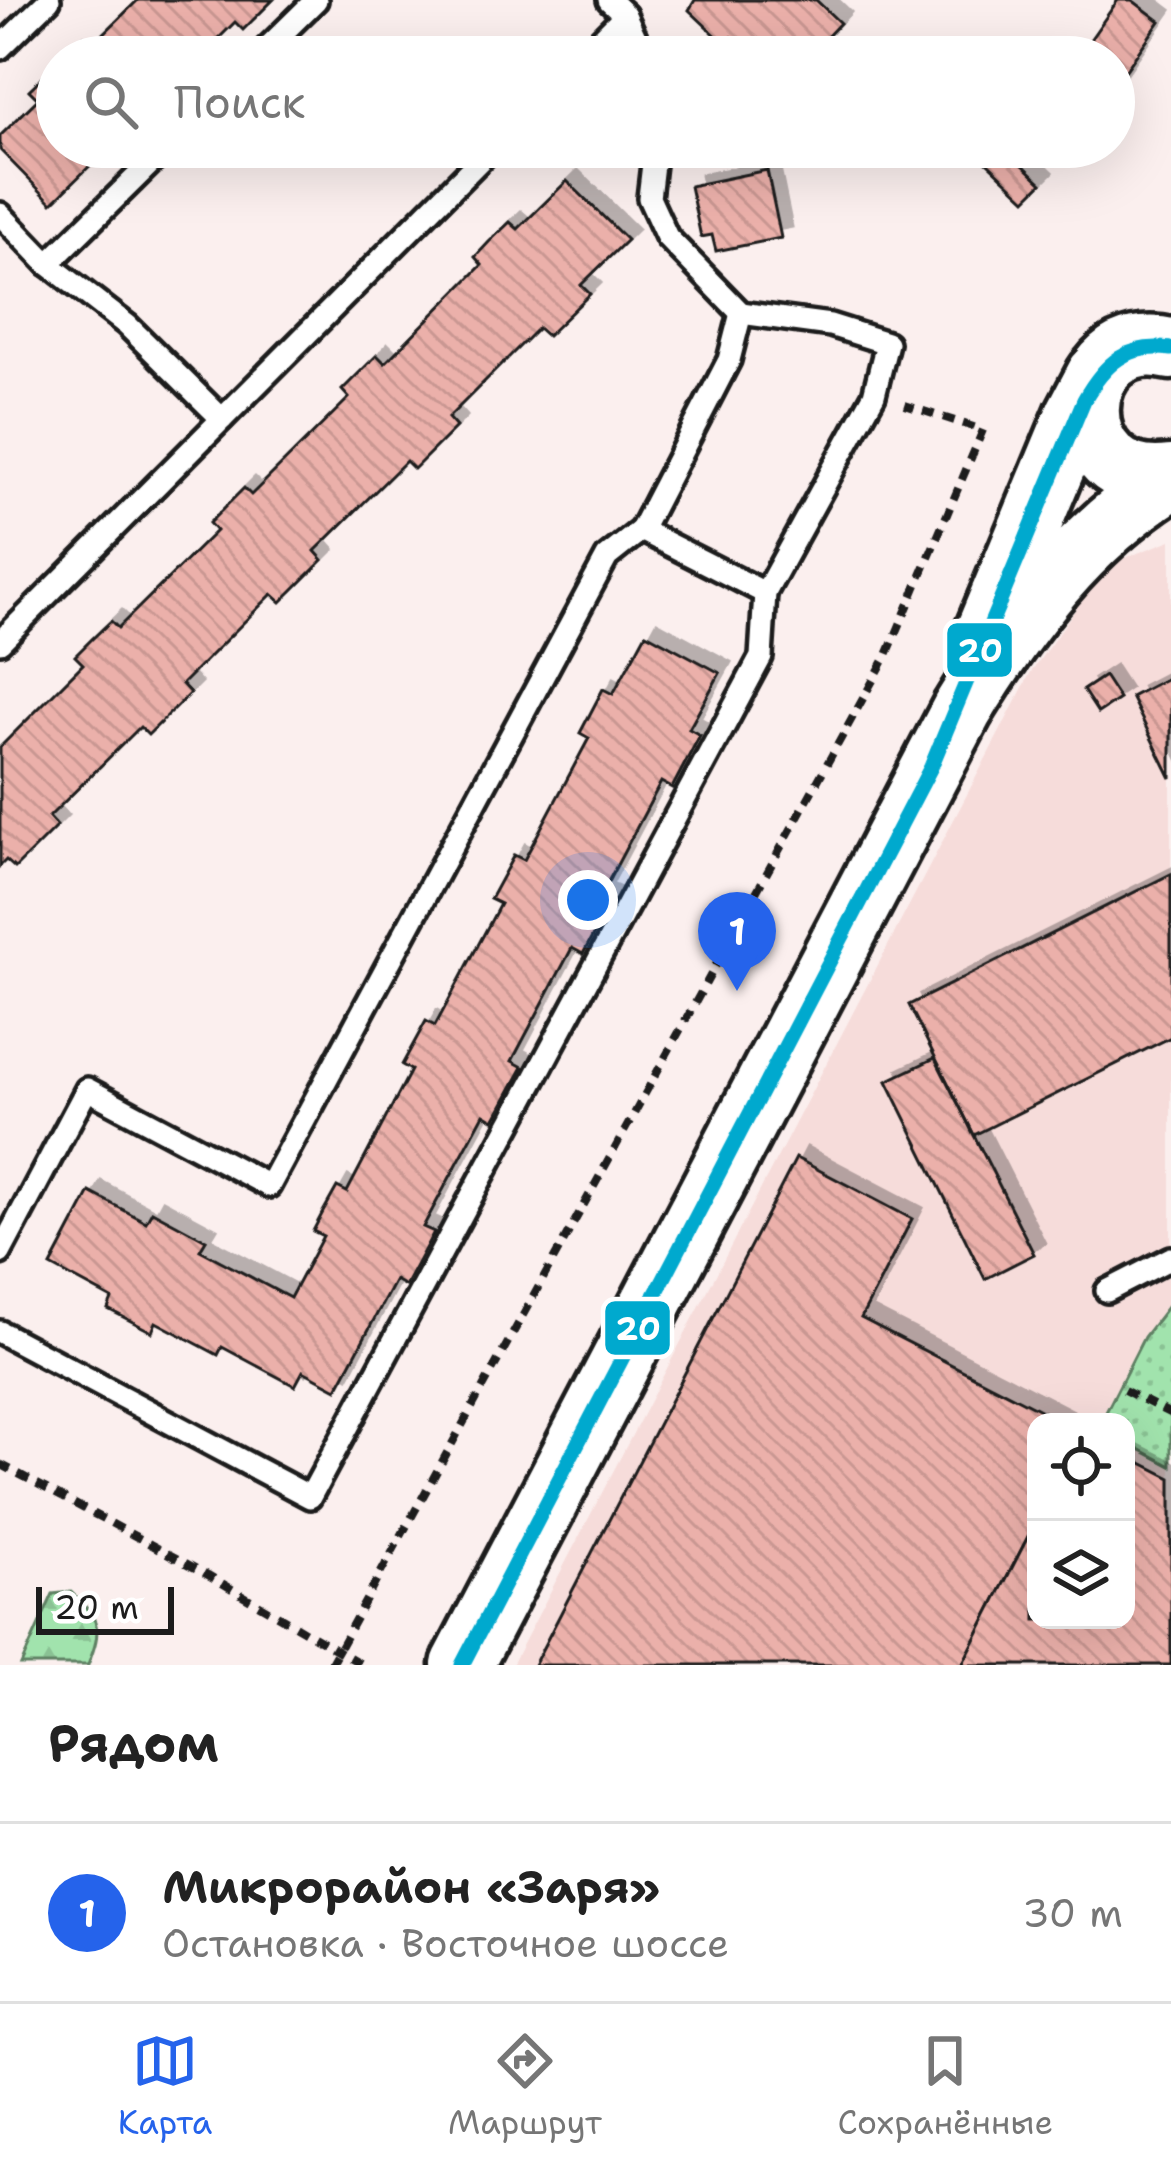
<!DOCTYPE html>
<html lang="ru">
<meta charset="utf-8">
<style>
:root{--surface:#fff;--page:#f6f6f6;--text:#222;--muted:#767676;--line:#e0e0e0;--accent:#2563eb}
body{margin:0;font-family:"Shantell Sans",sans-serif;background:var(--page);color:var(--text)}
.controls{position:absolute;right:36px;bottom:36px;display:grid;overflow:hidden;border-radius:24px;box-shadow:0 12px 48px #0002}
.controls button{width:108px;height:108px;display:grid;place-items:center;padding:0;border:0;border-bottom:3px solid var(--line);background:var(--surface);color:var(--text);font:60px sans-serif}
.scale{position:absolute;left:36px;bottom:30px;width:138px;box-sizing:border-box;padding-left:12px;border:6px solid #1c1c1c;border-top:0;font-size:33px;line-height:42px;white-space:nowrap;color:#1c1c1c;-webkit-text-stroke:9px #fff;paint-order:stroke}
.you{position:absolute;left:588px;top:900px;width:42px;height:42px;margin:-30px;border:9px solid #fff;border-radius:50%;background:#1a73e8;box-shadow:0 0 0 18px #1a73e833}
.badge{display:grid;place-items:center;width:78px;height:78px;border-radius:50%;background:var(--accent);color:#fff;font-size:39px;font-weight:700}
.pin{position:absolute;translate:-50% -99px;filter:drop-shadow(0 3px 6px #0008)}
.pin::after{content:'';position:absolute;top:63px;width:42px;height:36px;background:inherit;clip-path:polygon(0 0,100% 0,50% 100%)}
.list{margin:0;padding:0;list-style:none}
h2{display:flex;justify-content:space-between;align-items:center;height:156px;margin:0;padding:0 48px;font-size:51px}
h2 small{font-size:39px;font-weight:400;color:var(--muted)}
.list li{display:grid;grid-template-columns:78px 1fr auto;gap:36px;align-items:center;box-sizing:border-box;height:180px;padding:0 48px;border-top:3px solid var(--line)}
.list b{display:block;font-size:45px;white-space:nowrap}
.list p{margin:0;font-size:39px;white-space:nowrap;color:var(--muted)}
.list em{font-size:39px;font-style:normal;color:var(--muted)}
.icon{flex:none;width:66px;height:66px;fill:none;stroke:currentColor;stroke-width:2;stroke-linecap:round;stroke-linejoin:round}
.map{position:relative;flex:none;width:1171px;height:1665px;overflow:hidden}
.search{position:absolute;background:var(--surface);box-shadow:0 12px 48px #0002;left:36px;right:36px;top:36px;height:132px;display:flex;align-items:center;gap:30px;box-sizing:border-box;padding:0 42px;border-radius:66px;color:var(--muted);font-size:45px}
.sheet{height:336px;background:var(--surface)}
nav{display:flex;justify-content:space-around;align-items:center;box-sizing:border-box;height:168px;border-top:3px solid var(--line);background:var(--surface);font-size:33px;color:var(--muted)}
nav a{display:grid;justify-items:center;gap:6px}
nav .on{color:var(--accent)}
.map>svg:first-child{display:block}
.built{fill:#f6dcda;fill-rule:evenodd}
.grass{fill:url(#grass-dots);stroke:#5e8064;stroke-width:3}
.forest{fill:url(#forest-firs);stroke:#5e8064;stroke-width:3}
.building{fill:url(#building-back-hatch);stroke:#1c1c1c;stroke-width:3;filter:url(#shadow)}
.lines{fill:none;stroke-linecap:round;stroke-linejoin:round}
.service-casing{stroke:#1c1c1c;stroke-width:30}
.secondary-casing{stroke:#1c1c1c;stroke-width:69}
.path{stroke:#1c1c1c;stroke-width:8;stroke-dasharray:12 9;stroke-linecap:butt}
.service{stroke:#fff;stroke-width:21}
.secondary{stroke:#fff;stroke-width:60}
.bus-1-casing{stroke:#fff;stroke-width:24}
.bus-1{stroke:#00a9ce;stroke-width:15}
.line-badge{stroke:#fff;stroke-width:4.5}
.badge-label{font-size:33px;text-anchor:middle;font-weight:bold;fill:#fff}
</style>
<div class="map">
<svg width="1171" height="1665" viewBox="0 0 1171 1665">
<defs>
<pattern id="grass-dots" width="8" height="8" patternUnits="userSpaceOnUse" patternTransform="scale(3)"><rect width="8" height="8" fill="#a1e3ad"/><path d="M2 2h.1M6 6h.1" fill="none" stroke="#8ac294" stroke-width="1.8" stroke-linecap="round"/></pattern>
<pattern id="forest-firs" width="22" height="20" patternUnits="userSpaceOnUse" patternTransform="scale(3)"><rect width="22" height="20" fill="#a1e3ad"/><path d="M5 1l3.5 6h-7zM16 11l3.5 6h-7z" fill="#8ac294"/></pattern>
<pattern id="building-back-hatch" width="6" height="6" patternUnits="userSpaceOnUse" patternTransform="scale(3)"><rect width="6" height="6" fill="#ebb0aa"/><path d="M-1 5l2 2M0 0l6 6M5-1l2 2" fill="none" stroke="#c99792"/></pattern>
<filter id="shadow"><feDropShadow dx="11" dy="-11" stdDeviation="0" flood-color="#0004"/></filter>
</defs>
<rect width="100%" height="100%" fill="#fbefee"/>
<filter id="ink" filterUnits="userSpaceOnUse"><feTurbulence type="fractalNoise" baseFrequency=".00833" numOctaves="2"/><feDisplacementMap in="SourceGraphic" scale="24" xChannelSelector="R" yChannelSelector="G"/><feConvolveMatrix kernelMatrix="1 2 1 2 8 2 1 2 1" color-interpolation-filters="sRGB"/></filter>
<g filter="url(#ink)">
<path class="built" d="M1171 540V1665H512L1031 672 1107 565ZM1036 1422H1126V1620H1036Z"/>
<path class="grass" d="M1171 1302V1466L1126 1442V1422H1101L1144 1337Z"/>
<path class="forest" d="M71 1592C100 1620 103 1627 88 1665H21L53 1594Z"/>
<g class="building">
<path d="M138 0H273L243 30 235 22 200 57H63L73 47 81 56Z"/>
<path d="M695 0H816L840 23 808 57H754L732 37 725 44 689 10Z"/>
<path d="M1118 0H1132L1160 21 1114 87V57H1078Z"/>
<path d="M57 63V147H124L109 162 101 155 52 203 0 150V136L38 99 29 90Z"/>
<path d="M971 147H1004L1042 183 1026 199Z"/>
<path d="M767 170 781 238 716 251 712 235 701 237 690 186Z"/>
<path d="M567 181 627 240 581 285 590 294 547 336 538 328 448 418 456 427 414 469 406 461 315 551 323 560 281 602 272 594 182 684 190 693 148 735 140 727 49 817 57 826 15 868 6 860 0 866V747L83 664 75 656 92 639 111 621 118 628 216 531 209 523 244 488 251 495 349 398 342 390 377 355 385 363 482 265 475 257 489 242 510 222 518 229Z"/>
<path d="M646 633 720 673 689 729 700 735 672 788 661 782 601 895 612 900 583 954 572 948 512 1061 523 1067 494 1120 484 1114 423 1227 434 1232 405 1286 395 1280 337 1389 303 1371 295 1386 222 1347 218 1355 156 1322 152 1332 108 1309 112 1299 51 1266 90 1192 146 1222 152 1211 206 1240 200 1250 290 1298 323 1236 313 1231 323 1212 337 1187 347 1192 411 1070 402 1065 426 1021 435 1026 500 904 490 899 514 855 524 860 589 738 580 733 603 689 613 694Z"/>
<path d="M1104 676 1119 699 1098 713 1083 690Z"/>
<path d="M1171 676V778L1131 697Z"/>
<path d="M1171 874V1037L974 1135 909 1005Z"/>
<path d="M935 1058 1034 1254 985 1279 887 1081Z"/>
<path d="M796 1158 912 1219 861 1318 1063 1422H1036V1521L962 1665H534Z"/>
<path d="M1126 1455 1171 1478V1665H962L1036 1521V1620H1126Z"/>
</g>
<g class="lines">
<defs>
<g id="service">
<path d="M609 0 625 15 644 57"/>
<path d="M0 48 49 0"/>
<path d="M258 57 316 0"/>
<path d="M583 57 625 15"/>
<path d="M655 147 649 198 667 237 741 313"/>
<path d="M0 214 48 264 127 325 222 419"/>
<path d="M48 264 167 147"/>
<path d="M741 313 830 325 887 343 874 395 765 593 641 530 729 360Z"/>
<path d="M0 642 493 147"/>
<path d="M0 1253 87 1089 269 1186 607 557 641 530"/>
<path d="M1107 1291 1171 1258"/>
<path d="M0 1332 310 1497 761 657 765 593"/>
</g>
<g id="secondary">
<path d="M1171 349C1065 324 1058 492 1171 476"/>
<path d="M985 634 1076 415 1097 375"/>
<path d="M462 1665 962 710C1017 620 1080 536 1171 479"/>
</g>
</defs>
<use href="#service" class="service-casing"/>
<use href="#secondary" class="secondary-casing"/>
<g class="path">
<path d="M1124 1390 1171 1414"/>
<path d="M0 1464 208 1575 363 1665"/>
<path d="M330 1665 887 655 983 430 905 405"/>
</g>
<use href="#service" class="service"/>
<use href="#secondary" class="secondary"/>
<defs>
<path id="bus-1" d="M462 1665 931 767 1084 400C1105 363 1127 343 1171 349"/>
</defs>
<use href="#bus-1" class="bus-1-casing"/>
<use href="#bus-1" class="bus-1"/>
</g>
</g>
<g class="line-badge">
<rect x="945" y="621" width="69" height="58" rx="12" fill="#00a9ce"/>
<rect x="603" y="1299" width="69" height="58" rx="12" fill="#00a9ce"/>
</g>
<g class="badge-label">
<text x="980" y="662">20</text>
<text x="638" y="1340">20</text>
</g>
</svg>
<div class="controls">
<button><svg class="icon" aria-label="locate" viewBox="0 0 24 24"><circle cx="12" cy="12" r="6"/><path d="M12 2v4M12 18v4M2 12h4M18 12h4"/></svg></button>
<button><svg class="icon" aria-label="layers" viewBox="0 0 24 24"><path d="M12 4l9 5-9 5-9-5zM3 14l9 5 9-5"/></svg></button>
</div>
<div class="scale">20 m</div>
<div class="you"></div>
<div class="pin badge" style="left:737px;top:991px">1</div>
<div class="search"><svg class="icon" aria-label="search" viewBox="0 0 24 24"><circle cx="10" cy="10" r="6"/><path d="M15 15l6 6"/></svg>Поиск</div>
</div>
<section class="sheet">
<h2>Рядом<small></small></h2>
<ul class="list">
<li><span class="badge">1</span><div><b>Микрорайон «Заря»</b><p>Остановка · Восточное шоссе</p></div><em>30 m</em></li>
</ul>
</section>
<nav>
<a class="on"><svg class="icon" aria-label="map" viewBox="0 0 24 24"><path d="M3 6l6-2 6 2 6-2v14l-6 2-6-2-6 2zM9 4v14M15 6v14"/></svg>Карта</a>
<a><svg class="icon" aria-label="directions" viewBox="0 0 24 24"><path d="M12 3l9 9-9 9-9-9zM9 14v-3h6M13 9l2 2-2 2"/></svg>Маршрут</a>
<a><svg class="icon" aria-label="saved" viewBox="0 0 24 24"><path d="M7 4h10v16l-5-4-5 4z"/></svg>Сохранённые</a>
</nav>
